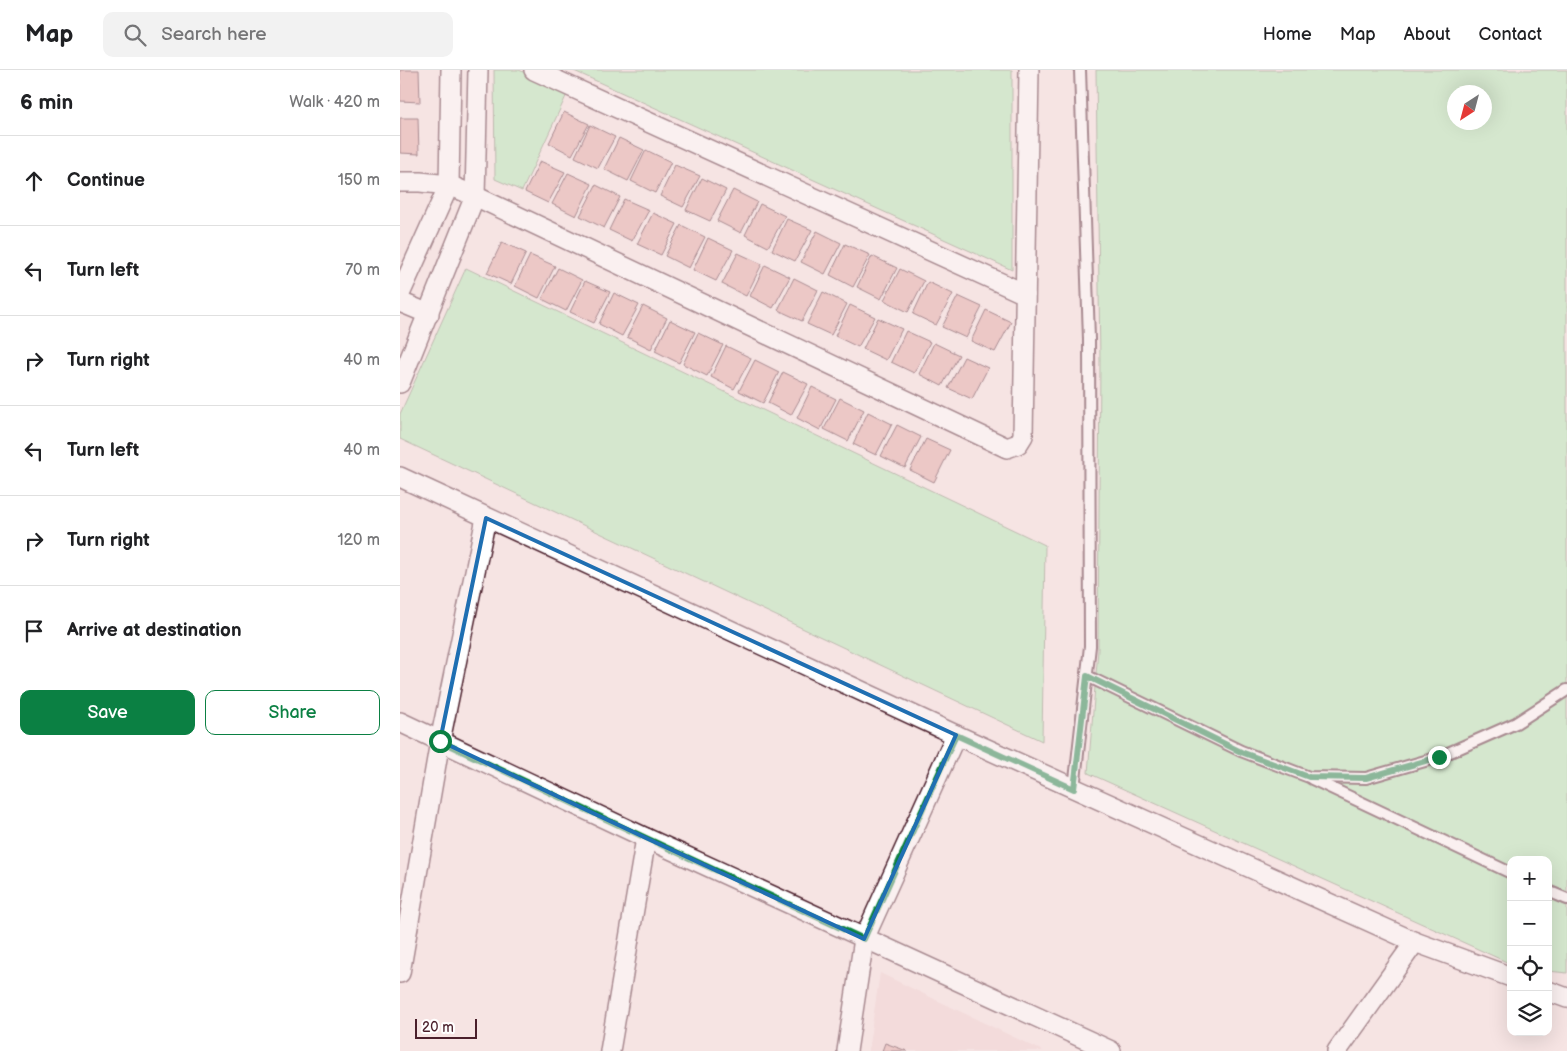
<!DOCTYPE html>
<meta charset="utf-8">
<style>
:root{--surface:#fff;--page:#f2f2f2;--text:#202124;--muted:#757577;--line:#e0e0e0;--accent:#0b8043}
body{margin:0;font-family:"Balsamiq Sans",sans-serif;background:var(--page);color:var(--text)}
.controls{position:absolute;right:15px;bottom:15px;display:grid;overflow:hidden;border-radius:10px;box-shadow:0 5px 20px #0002}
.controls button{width:45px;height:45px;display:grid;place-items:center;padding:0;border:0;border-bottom:1px solid var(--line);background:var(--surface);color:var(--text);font:25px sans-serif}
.compass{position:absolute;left:1047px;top:15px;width:45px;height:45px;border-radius:50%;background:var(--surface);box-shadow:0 5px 20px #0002;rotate:216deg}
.scale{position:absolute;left:15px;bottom:12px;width:62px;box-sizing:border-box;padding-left:5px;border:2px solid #4a1f2b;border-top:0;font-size:14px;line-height:18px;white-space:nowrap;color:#4a1f2b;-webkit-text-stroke:4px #fff;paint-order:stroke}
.stop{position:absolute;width:15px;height:15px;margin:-11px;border:4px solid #0b8043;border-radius:50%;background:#fff}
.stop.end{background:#0b8043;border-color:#fff;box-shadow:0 1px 5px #0008}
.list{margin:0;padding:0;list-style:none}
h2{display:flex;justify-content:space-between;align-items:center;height:65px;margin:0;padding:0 20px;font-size:21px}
h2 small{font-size:16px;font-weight:400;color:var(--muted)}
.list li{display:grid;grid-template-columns:32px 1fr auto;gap:15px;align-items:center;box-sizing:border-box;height:90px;padding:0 20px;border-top:1px solid var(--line)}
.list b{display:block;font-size:19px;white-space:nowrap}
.list em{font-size:16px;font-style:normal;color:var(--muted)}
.actions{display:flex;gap:10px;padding:15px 20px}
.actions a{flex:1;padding:11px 0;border:1px solid var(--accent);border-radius:10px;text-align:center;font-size:18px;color:var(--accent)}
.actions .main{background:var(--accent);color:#fff}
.icon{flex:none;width:28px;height:28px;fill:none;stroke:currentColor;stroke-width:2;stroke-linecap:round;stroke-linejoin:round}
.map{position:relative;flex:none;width:1167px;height:981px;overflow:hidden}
header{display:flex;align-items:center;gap:30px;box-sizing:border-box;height:70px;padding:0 25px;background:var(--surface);border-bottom:1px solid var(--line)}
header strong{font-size:24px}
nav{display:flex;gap:28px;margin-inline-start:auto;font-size:18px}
.search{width:350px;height:45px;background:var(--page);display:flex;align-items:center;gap:12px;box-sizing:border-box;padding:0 18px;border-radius:10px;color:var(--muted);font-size:19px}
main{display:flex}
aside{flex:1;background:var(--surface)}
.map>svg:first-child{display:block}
.built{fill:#efd1d0}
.green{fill:#adecb4;stroke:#7c8670;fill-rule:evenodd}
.building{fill:#e0a6a3;stroke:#4a1f2b}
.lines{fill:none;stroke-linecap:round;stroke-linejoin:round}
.lane-casing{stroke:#4a1f2b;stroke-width:14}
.street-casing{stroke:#4a1f2b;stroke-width:22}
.lane{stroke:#fff;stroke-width:10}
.street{stroke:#fff;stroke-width:19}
.route{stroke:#0b8043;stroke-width:6}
.marked{fill:none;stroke:#1f6fb2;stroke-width:4;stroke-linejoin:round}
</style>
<header>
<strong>Map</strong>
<div class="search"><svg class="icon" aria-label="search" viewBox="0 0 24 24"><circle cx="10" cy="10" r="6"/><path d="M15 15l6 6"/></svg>Search here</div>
<nav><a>Home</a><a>Map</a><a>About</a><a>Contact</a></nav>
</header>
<main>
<aside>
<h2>6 min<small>Walk · 420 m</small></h2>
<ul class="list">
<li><svg class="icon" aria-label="ahead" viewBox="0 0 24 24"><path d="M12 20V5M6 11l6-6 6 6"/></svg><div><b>Continue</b></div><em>150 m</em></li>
<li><svg class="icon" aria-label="left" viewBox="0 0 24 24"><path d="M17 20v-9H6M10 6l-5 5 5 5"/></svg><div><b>Turn left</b></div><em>70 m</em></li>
<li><svg class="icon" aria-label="right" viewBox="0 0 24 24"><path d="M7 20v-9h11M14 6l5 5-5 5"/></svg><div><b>Turn right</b></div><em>40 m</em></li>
<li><svg class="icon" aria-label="left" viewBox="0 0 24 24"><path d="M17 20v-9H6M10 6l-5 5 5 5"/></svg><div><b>Turn left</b></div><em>40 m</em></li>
<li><svg class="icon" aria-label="right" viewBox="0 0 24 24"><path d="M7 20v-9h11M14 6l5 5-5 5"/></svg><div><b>Turn right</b></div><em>120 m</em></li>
<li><svg class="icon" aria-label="arrive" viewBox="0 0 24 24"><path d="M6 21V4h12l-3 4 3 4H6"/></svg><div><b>Arrive at destination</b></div></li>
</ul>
<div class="actions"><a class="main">Save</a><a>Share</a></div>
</aside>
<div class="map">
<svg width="1167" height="981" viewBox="0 0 1167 981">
<rect width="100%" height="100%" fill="#f6e4e3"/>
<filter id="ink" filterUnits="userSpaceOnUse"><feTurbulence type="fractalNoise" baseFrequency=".02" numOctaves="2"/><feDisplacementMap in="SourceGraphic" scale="10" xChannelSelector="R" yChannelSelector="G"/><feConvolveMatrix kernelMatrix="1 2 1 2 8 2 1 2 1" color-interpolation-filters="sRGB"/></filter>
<g filter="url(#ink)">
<path class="built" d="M480 903 643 981H468Z"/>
<g class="green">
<path d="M94 0H119L168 22 122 121 95 109Z"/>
<path d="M172 0H612V200Z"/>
<path d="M696 0H1167V903L1148 901V790H1111V894L688 703 698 580 700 291ZM1054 22H1084V52H1054Z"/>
<path d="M66 198 645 475 642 671 0 369V344Z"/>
</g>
<g class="building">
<path d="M0 0H19L20 32 0 31Z"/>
<path d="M164 42 189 54 172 85 149 73Z"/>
<path d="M0 48H18L19 84 0 83Z"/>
<path d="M190 55 215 67 198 98 175 87Z"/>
<path d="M219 68 244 80 228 111 204 99Z"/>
<path d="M246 80 271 92 255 123 231 111Z"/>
<path d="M140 91 165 102 148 133 125 122Z"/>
<path d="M275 95 300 106 283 137 260 126Z"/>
<path d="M168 103 192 114 176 146 152 134Z"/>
<path d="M302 108 326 120 310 151 286 140Z"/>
<path d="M196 115 220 127 204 158 180 146Z"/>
<path d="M333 120 357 132 341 163 317 151Z"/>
<path d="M224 129 249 140 232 171 209 160Z"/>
<path d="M360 134 385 146 368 177 345 165Z"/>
<path d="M253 143 277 154 261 185 237 174Z"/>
<path d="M387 149 412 160 395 191 372 180Z"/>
<path d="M281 155 305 167 289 198 265 186Z"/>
<path d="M417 161 441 173 425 204 401 192Z"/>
<path d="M308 168 333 180 316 211 293 200Z"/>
<path d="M102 172 126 183 111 214 87 203Z"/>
<path d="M445 174 470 185 453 217 430 205Z"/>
<path d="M338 183 362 194 346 226 322 214Z"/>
<path d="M130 185 155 196 139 228 115 216Z"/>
<path d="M472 186 497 198 481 229 457 217Z"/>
<path d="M365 195 390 207 373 238 350 226Z"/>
<path d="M158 198 182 210 166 241 142 229Z"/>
<path d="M500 199 524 211 508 242 484 230Z"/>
<path d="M394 208 418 220 402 251 378 240Z"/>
<path d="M185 211 210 222 194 253 170 242Z"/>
<path d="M528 212 553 224 536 255 513 244Z"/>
<path d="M423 222 447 234 431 265 407 254Z"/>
<path d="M214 223 239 235 222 266 199 254Z"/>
<path d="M558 226 582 237 566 268 542 257Z"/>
<path d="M450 235 475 247 458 277 435 266Z"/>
<path d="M243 236 267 248 251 279 227 267Z"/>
<path d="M586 240 611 252 595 282 571 271Z"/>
<path d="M478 248 502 259 486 290 463 279Z"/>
<path d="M270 250 295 262 279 293 255 281Z"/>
<path d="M506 261 530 272 514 303 491 292Z"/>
<path d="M298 263 323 275 307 306 283 294Z"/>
<path d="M534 273 559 285 542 316 519 304Z"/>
<path d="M326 276 351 288 334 319 311 307Z"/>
<path d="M564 287 588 298 572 329 548 318Z"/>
<path d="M355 290 379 302 363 333 339 321Z"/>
<path d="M383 302 408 314 391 345 368 333Z"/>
<path d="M412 317 436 329 420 360 397 348Z"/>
<path d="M440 328 464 340 448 371 424 359Z"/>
<path d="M468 342 492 354 476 385 453 374Z"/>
<path d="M497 355 521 367 505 398 481 386Z"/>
<path d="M526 369 550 380 534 412 510 400Z"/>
<path d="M485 973 507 981H482Z"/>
</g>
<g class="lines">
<defs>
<g id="lane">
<path d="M687 606 841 681 909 707 966 708 1039 687 1116 653 1167 620"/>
<path d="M912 709 1111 803"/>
<path d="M674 719 690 576 689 269 680 0"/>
<path d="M1148 821 1167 829"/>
</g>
<g id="street">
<path d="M134 0 625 224"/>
<path d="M0 112H20L49 115 75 126 607 378 618 374 623 366 629 0"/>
<path d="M0 224 49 115 51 0"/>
<path d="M0 232 29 244"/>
<path d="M0 313 75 126 78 0"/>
<path d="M0 407 556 665 1015 872 1111 907"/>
<path d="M0 652 246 768 711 981"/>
<path d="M0 903 40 671 86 448"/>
<path d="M1148 921 1167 928"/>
<path d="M210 981 246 768"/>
<path d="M447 981 464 869 556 665"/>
<path d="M937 981 1015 872"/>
</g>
</defs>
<use href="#lane" class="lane-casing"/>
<use href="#street" class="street-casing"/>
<use href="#lane" class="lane"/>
<use href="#street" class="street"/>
</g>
</g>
<g class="lines" filter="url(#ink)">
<path class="route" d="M40 671 246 768 464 869 556 665 674 719 687 606 841 682 909 707 966 708 1039 687"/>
</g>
<path d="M0 0H1167V981H0ZM86 448 556 665 464 869 246 768 40 671Z" fill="#f6e4e3" fill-opacity=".55" fill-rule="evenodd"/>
<path class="marked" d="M86 448 556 665 464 869 246 768 40 671Z"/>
</svg>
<div class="controls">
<button>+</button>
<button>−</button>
<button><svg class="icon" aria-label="locate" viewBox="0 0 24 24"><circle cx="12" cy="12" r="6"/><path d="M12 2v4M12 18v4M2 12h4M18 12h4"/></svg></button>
<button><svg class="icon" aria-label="layers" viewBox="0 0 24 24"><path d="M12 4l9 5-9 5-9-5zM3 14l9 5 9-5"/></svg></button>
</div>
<svg class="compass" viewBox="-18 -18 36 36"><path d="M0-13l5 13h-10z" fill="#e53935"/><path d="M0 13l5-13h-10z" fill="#757577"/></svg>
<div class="scale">20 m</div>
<div class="stop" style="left:40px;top:671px"></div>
<div class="stop end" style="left:1039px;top:687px"></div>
</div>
</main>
